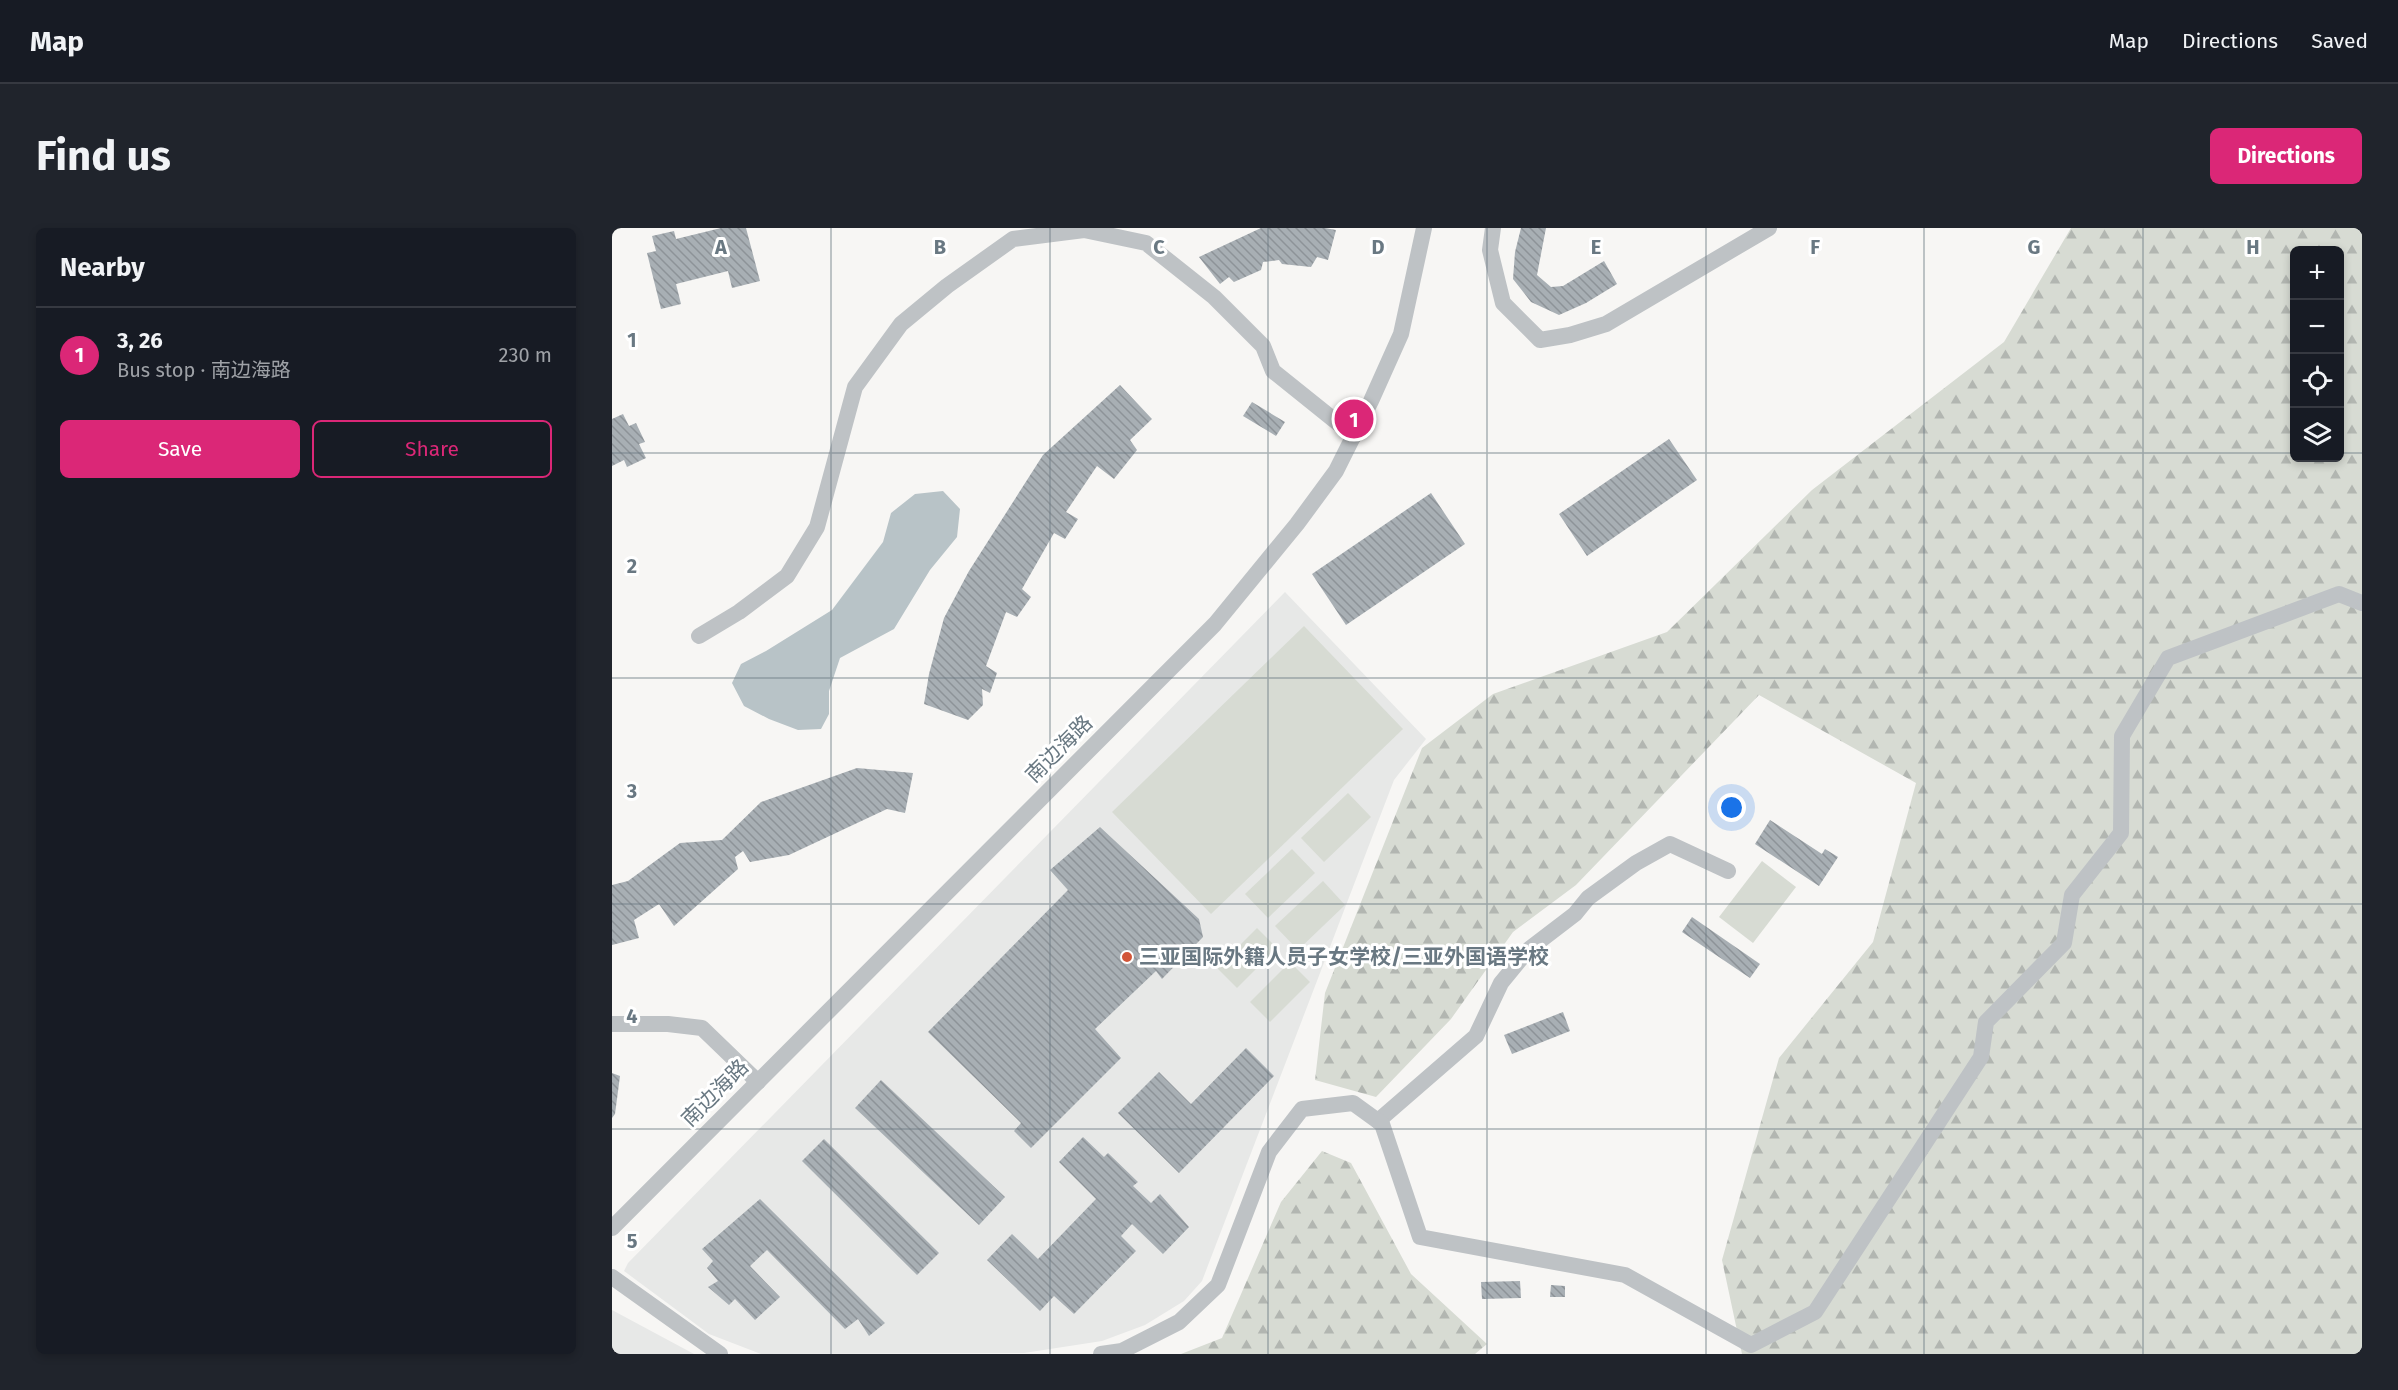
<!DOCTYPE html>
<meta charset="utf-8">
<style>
:root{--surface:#171b24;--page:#20242c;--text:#f1f3f6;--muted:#9ea1a6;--line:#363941;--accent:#db2777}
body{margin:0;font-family:"Fira Sans","Noto Sans SC",sans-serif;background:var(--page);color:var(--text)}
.controls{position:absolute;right:18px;top:18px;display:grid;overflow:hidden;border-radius:9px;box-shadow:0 3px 9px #0003}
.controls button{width:54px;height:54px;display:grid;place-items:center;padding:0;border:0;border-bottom:2px solid var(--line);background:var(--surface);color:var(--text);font:30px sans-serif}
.you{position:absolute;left:1120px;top:580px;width:21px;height:21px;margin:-15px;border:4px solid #fff;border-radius:50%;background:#1a73e8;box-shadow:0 0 0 9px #1a73e833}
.badge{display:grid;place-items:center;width:39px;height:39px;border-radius:50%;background:var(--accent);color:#fff;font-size:20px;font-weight:700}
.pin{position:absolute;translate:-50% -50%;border:3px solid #fff;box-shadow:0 2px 6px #0006}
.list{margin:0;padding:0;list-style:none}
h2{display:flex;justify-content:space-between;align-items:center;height:78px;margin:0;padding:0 24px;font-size:26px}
h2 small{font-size:20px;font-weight:400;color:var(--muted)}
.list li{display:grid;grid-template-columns:39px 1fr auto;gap:18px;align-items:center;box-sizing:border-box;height:96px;padding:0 24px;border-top:2px solid var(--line)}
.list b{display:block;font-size:22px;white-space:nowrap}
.list p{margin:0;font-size:20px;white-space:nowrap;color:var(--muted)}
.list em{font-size:20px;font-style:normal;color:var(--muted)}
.actions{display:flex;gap:12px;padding:18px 24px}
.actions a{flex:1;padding:14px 0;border:2px solid var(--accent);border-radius:9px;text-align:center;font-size:21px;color:var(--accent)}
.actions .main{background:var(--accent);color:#fff}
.icon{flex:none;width:33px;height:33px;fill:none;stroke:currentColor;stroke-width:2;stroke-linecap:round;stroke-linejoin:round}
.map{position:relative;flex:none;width:1750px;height:1126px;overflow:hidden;border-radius:9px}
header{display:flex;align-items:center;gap:36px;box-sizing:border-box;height:84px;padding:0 30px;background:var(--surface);border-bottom:2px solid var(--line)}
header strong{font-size:28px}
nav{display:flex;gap:33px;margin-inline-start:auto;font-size:21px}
.intro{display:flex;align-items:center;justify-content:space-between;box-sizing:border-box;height:144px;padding:0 36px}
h1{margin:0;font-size:42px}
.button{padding:15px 27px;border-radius:9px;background:var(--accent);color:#fff;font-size:21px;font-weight:700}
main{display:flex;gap:36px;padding:0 36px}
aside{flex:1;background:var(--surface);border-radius:9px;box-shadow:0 3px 9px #0003}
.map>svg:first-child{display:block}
.built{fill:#e7e8e7}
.grass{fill:#d7dbd3}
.forest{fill:url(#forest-firs);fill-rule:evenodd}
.water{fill:#b8c3c7}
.building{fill:url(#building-back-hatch)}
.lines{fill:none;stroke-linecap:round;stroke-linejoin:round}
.minor{stroke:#bec2c5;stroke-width:16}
.grid{fill:none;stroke:#697882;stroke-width:1.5;stroke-opacity:0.55}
.poi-dot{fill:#d25538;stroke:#fff;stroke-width:2}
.labels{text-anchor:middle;stroke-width:6;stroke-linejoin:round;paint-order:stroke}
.street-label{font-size:21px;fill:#697882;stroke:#fff}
.poi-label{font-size:21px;font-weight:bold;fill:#697882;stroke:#fff;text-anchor:start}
.grid-label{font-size:20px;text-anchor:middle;font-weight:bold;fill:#697882;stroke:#fff;stroke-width:6;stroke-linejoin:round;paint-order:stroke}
</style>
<header>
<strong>Map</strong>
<nav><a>Map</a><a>Directions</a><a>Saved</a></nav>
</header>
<div class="intro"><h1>Find us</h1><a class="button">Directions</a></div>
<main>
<aside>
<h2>Nearby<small></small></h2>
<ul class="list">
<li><span class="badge">1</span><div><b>3, 26</b><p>Bus stop · 南边海路</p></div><em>230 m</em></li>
</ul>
<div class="actions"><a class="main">Save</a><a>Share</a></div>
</aside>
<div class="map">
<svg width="1750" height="1126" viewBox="0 0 1750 1126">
<defs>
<pattern id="forest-firs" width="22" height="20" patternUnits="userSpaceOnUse" patternTransform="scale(1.5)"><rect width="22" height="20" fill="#d7dbd3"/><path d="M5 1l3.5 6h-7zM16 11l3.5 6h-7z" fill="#b2b6b1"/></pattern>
<pattern id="building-back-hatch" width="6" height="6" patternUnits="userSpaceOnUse" patternTransform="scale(1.5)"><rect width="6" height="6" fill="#a8afb4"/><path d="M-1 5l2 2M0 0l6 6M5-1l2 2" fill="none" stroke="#8d9398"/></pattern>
</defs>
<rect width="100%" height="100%" fill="#f7f6f4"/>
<g class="built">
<path d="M673 364 814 511 782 552 590 1053 572 1073 533 1097 490 1113 412 1125 149 1126 97 1106 12 1043 16 1035Z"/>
<path d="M0 1082 82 1126H0Z"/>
</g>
<g class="grass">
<path d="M692 398 791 501 599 686 500 584Z"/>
<path d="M736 565 759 589 712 634 689 610Z"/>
<path d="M680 621 703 645 656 690 633 666Z"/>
<path d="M1150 633 1184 659 1141 715 1107 689Z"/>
<path d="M711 653 733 677 686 722 663 698Z"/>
<path d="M645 700 665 720 625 760 605 740Z"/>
<path d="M678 734 698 754 658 794 638 774Z"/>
</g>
<g class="forest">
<path d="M1459 0H1750V1126H1130L1110 1032 1167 830 1261 714 1304 555 1147 467 964 657 901 704 839 791 764 869 703 852 713 765 810 520 881 466 1055 404 1200 262 1392 114ZM1682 22H1728V230H1682Z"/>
<path d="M710 923 739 935 799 1046 875 1116 863 1126H569L610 1110 669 974Z"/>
</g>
<path class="water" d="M331 263 348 281 345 309 318 342 282 401 228 430 217 463V486L209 501 186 502 157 491 132 478 120 455 129 436 154 423 220 382 271 314 279 285 303 266Z"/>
<g class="building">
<path d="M109 0H134L148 53 120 60 116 43 64 56 69 76 49 81 35 25 44 23 40 8 62 3 64 11Z"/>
<path d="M649 0H713L724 2 716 32 705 29 699 39 670 36 667 32 651 34 649 42 622 54 617 49 608 56 587 29Z"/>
<path d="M909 0H934L925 47 939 59 951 58 992 33 1005 56 974 75 947 87 919 74 901 51 903 24Z"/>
<path d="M508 157 540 191 518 212 525 222 502 251 485 238 454 284 466 291 453 311 442 305 410 361 419 369 405 389 394 384 374 438 385 445 378 465 370 461 371 477 356 492 312 476 317 446 332 390 357 343 431 227Z"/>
<path d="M640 174 673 194 664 208 631 188Z"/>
<path d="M11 186 17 198 24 195 33 214 27 216 34 230 15 239 12 232 0 238V191Z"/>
<path d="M1057 211 1085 252 975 328 947 286Z"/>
<path d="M819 265 853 316 734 397 700 346Z"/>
<path d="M245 540 301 545 293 585 275 581 177 627 138 634 131 623 123 629 126 641 62 698 47 676 22 692 27 710 0 717V657L16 653 68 615 110 612 149 574Z"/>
<path d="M1158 592 1210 626 1213 621 1226 629 1207 658 1143 616Z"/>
<path d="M488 599 587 691 591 709 550 751 544 743 483 801 509 830 419 920 402 903 409 895 316 804 456 662 438 642Z"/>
<path d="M1080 689 1148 736 1138 750 1070 704Z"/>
<path d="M951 784 958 803 900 826 892 807Z"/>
<path d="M634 820 662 848 567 945 506 885 547 844 579 876Z"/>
<path d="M0 845 8 848 3 886 0 890Z"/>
<path d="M269 852 393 969 367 997 243 880Z"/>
<path d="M471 909 492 929 496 925 526 954 521 958 539 975 548 966 577 999 551 1026 520 996 509 1008 524 1023 462 1086 442 1068 428 1083 375 1032 400 1006 426 1031 484 971 447 934Z"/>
<path d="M212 911 327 1025 305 1047 190 933Z"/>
<path d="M148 971 273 1095 257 1108 246 1091 233 1101 155 1022 138 1038 168 1069 143 1092 123 1071 117 1077 96 1059 106 1053 95 1040 101 1033 90 1021Z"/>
<path d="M908 1053 909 1070 870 1071 869 1054Z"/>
<path d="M939 1057 953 1058V1069H938Z"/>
</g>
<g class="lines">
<g class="minor">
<path d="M881 0 878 22 891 75 928 112 958 107 994 96 1157 0"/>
<path d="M87 408 127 384 175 348 205 299 243 159 289 96 335 58 401 11 472 2 534 15 602 69 651 118 661 143 742 208"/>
<path d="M0 796H56L90 800 146 854"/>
<path d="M766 893 864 808 889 755 916 722 963 686 976 670 1024 635 1058 616 1116 643"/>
<path d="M0 1000 603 396 685 296 724 243 759 173 789 106 812 0"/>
<path d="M0 1049 108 1126"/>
<path d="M489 1126 510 1123 567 1094 606 1057 657 924 690 881 741 875 770 896 808 1009 1013 1047 1139 1117 1203 1084 1369 829 1374 794 1452 715 1460 667 1509 605 1510 508 1556 430 1727 366 1750 375"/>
</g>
</g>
<path class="grid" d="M219 0V1126M438 0V1126M656 0V1126M875 0V1126M1094 0V1126M1312 0V1126M1531 0V1126M0 225H1682M1728 225H1750M0 450H1750M0 676H1750M0 901H1750"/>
<circle class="poi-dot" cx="515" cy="729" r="6"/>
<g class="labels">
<g class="street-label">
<text transform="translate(447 521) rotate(-45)" y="7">南边海路</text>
<text transform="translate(103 865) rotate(-45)" y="7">南边海路</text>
</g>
<g class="poi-label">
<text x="527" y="736">三亚国际外籍人员子女学校/三亚外国语学校</text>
</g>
</g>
<g class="grid-label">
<text x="109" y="26">A</text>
<text x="328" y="26">B</text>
<text x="547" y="26">C</text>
<text x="766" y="26">D</text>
<text x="984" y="26">E</text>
<text x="1203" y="26">F</text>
<text x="1422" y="26">G</text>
<text x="1641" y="26">H</text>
<text x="20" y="119">1</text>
<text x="20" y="345">2</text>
<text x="20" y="570">3</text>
<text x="20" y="795">4</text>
<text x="20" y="1020">5</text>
</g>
</svg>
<div class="controls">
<button>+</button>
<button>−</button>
<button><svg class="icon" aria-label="locate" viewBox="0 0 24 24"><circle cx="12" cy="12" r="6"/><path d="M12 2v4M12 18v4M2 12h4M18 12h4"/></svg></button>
<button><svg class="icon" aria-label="layers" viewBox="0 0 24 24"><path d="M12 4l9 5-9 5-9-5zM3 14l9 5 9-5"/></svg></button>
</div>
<div class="you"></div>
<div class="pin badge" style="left:742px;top:191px">1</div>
</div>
</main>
